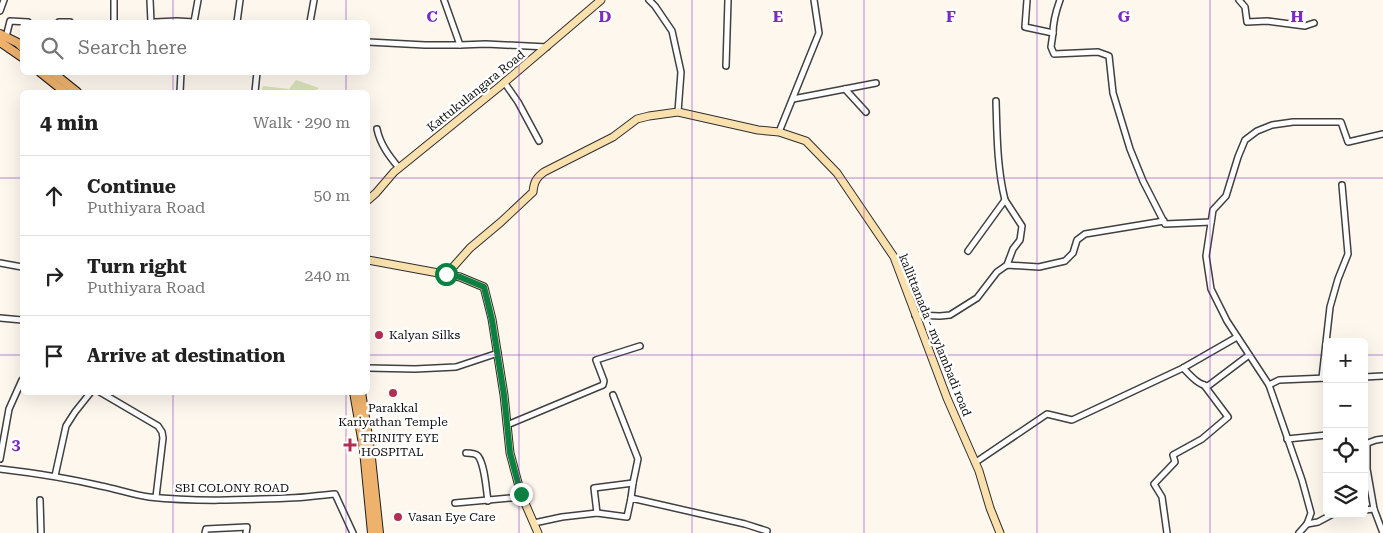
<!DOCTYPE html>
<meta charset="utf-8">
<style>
:root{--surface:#fff;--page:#f6f6f6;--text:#222;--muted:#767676;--line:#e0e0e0}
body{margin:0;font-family:"Roboto Serif",serif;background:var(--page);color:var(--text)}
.controls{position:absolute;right:15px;bottom:15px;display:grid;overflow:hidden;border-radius:8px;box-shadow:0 5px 20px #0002}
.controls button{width:45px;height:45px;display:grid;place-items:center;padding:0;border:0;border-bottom:1px solid var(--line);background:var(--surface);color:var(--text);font:25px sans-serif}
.stop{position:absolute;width:15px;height:15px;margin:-11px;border:4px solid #0b8043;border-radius:50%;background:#fff}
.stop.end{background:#0b8043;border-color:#fff;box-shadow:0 1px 5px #0008}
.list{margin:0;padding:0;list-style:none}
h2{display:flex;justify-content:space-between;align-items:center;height:65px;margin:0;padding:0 20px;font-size:21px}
h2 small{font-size:16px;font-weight:400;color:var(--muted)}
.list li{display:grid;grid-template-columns:32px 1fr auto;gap:15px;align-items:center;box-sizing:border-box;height:80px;padding:0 20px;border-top:1px solid var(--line)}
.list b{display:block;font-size:19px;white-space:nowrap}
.list p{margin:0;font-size:16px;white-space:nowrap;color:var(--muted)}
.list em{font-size:16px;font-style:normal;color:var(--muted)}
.icon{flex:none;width:28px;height:28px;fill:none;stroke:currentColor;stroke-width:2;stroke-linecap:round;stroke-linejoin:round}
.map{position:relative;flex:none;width:1383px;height:533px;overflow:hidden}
.search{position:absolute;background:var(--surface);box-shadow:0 5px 20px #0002;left:20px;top:20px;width:350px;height:55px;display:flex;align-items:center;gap:12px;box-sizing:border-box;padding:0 18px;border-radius:8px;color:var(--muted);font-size:19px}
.panel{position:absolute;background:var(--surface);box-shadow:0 5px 20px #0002;left:20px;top:90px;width:350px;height:305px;border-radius:8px}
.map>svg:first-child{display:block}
.grass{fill:#dae5ba}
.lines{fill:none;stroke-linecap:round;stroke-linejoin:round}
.street-casing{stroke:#404040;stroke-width:8}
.secondary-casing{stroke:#2f2f2f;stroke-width:9}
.primary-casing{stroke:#1e1e1e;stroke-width:10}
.street{stroke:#fff;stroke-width:5}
.secondary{stroke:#f9e0ad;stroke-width:7}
.primary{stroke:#eeb26d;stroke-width:8}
.route{stroke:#0b8043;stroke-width:6}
.grid{fill:none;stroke:#7b2cbf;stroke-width:1;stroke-opacity:0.55}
.poi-dot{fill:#b22f52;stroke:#fff;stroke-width:2}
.labels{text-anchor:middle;stroke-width:5;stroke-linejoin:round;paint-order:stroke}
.street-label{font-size:12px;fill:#0d0d0d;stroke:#fff}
.poi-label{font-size:12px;fill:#0d0d0d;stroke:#fff;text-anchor:start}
.grid-label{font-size:16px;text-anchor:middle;font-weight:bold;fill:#7b2cbf;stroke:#fff;stroke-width:5;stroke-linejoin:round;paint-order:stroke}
</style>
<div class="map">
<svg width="1383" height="533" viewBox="0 0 1383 533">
<rect width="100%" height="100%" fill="#fef7ee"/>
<path class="grass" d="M296 80 319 88 314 92H261L263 86 289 89Z"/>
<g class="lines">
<defs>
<g id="street">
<path d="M114 0V22"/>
<path d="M150 0 151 22"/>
<path d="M444 0 460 45"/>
<path d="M649 0 655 6 672 31 681 72 678 112"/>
<path d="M1027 0 1025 27 1053 33 1051 47 1054 54 1098 52 1109 56 1113 93 1130 149 1143 181 1165 224 1211 222"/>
<path d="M1239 0 1245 7 1247 22 1267 21 1305 26 1314 23"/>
<path d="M0 11 4 0"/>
<path d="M59 22H70"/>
<path d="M155 22 177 21 194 22"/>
<path d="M194 22 198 0"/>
<path d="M237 22 240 0"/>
<path d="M310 22 314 0"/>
<path d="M1053 33C1053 21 1056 11 1060 0"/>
<path d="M6 37 10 21 28 22"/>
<path d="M368 42 425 45H460L486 44 547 47"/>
<path d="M726 66 728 0"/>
<path d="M504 82 518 102 539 141"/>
<path d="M845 89 866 112"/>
<path d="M180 92 181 72"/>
<path d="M255 92 257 72"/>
<path d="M793 99 876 83"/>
<path d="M377 129C380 144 389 156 399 168"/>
<path d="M779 132 819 33 814 0"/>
<path d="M1005 200 1022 226 1020 240 1013 249 1007 265"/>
<path d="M968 251 1005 200C997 168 997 134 996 101"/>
<path d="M0 263 22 267"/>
<path d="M915 315 940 316 950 315 977 298 997 272 1007 265 1039 267 1065 261 1073 253 1077 240 1085 234 1164 221"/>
<path d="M0 318 22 320"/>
<path d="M368 368 415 369 456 367 498 353"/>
<path d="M1183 368C1190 375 1198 385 1208 386L1249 355"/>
<path d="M1364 377 1383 376"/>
<path d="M1322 378 1330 307 1338 279 1348 254 1342 185"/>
<path d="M1269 385 1279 380 1327 378"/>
<path d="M100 392 158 426 162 432 163 438 156 497"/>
<path d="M613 395 638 459 633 483"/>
<path d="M507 425 603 385 604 381 596 360 640 346"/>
<path d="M1287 439 1327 435"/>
<path d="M1365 444 1376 440 1383 439"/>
<path d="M1367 444V469L1374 509"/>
<path d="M466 453C470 453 475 453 478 456 485 465 486 489 488 501"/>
<path d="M0 459 9 409 22 380"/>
<path d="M976 462 1047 414 1072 420 1183 368 1237 337"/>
<path d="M0 469C34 473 67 478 101 486 117 489 133 495 149 497 196 502 243 500 289 498 304 498 320 495 335 494L353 533"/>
<path d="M55 476 66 426 75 412 91 392"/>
<path d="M40 500 41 533"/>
<path d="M455 503 522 497"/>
<path d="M1364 510 1374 509 1383 533"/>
<path d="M597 513 594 488 633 483 631 498"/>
<path d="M534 523 562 517 597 513 627 517 631 498 745 524 767 531"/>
<path d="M1307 524 1318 522 1333 514"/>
<path d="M205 533 206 529 247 527 246 533"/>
<path d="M1167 533 1162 497 1154 484 1175 462 1173 455 1202 439 1228 417 1204 385"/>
<path d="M1299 533 1307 524 1311 513 1302 480 1269 385 1227 321 1211 289 1206 256 1213 210 1226 196 1238 157 1245 140 1257 131 1272 125 1293 122H1341L1348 142 1383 134"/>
</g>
<g id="secondary">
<path d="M368 200 376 193 394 172 499 87 601 0"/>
<path d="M368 260 460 277 484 287 492 319 504 395 510 453 521 494 538 533"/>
<path d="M446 275 470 248 501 222 533 192C534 182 536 178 544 172L613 137 637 119 649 116 678 112 758 130 779 132 806 141 837 173 894 257 947 398 979 471 990 508 1000 533"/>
</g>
<g id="primary">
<path d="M0 34 18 43 22 47"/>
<path d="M0 42 22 57"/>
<path d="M40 72 65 92"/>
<path d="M52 72 77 92"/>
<path d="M354 392 364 450 372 533"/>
<path d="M361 392 370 449 379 533"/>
</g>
</defs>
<use href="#street" class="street-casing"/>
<use href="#secondary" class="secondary-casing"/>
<use href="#primary" class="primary-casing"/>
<use href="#street" class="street"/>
<use href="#secondary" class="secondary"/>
<use href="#primary" class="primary"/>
</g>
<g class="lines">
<path class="route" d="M446 274 460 277 484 287 492 320 504 395 510 453 521 494"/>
</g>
<path class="grid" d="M173 0V22M346 0V22M519 0V533M692 0V533M864 0V533M1037 0V533M1210 0V533M173 72V92M346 72V92M0 178H22M368 178H1383M0 355H22M368 355H1327M1364 355H1383M173 392V533M346 392V533"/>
<g class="poi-dot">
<circle cx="379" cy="335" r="5"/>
<circle cx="393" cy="393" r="5"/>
<path d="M347.5 437.5h5v5h5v5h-5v5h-5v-5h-5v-5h5z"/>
<circle cx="398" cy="517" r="5"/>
</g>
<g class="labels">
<g class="street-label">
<text transform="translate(476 91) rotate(-39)" y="4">Kattukulangara Road</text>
<text transform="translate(935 335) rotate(68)" y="4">kallittanada - mylambadi road</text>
<text x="232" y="492">SBI COLONY ROAD</text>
</g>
<g class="poi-label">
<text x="389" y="339">Kalyan Silks</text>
<text x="393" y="412" text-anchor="middle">Parakkal<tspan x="393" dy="14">Kariyathan Temple</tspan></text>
<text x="361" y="442">TRINITY EYE<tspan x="361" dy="14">HOSPITAL</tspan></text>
<text x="408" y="521">Vasan Eye Care</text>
</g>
</g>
<g class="grid-label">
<text x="432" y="22">C</text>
<text x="605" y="22">D</text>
<text x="778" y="22">E</text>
<text x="951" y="22">F</text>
<text x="1124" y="22">G</text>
<text x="1297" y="22">H</text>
<text x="16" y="450">3</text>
</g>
</svg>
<div class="controls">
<button>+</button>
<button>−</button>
<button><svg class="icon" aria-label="locate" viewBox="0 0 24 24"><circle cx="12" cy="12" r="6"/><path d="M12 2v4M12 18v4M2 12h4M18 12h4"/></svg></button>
<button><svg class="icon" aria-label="layers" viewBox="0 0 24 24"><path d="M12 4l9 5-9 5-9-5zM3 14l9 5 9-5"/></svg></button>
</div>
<div class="stop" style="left:446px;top:274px"></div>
<div class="stop end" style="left:521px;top:494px"></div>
<div class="search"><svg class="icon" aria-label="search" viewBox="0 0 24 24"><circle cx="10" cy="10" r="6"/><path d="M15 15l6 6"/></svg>Search here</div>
<section class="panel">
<h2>4 min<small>Walk · 290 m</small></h2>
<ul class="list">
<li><svg class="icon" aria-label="ahead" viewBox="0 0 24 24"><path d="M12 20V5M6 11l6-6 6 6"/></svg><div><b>Continue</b><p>Puthiyara Road</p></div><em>50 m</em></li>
<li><svg class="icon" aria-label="right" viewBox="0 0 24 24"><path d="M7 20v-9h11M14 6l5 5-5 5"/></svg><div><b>Turn right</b><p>Puthiyara Road</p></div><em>240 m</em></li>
<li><svg class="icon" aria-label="arrive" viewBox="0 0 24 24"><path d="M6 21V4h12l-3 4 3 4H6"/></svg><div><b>Arrive at destination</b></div></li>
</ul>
</section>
</div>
